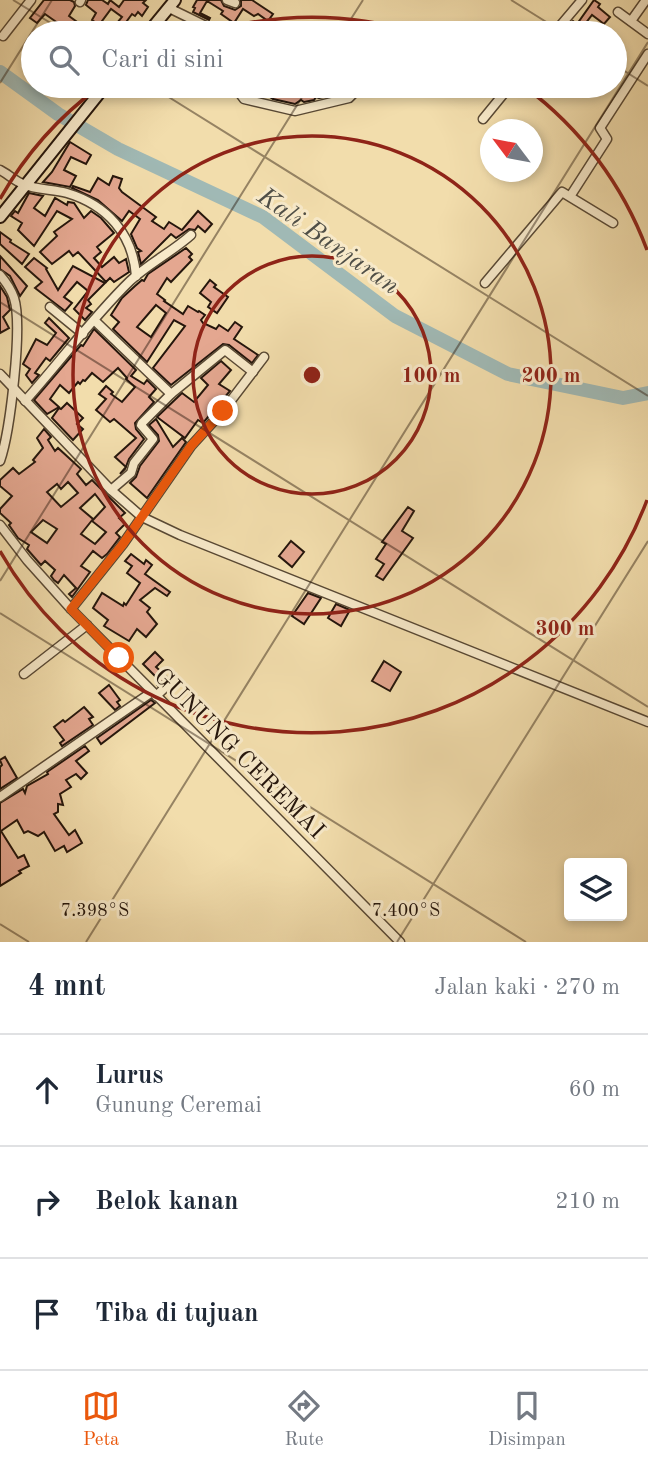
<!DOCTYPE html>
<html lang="id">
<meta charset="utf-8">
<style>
:root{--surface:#fff;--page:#f2f2f3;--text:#1f2937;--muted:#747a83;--line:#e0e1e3;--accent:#ea580c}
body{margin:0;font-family:"Old Standard TT",serif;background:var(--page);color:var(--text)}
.controls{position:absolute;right:21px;bottom:21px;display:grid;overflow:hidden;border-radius:7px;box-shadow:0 4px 10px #0003}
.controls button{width:63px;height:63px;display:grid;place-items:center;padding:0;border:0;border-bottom:2px solid var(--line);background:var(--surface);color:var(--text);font:35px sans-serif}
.compass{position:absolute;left:480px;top:119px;width:63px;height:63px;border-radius:50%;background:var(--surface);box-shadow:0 4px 10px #0003;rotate:302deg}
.stop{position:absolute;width:21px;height:21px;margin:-16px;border:5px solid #ea580c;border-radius:50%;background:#fff}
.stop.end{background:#ea580c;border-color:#fff;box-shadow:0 2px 7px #0008}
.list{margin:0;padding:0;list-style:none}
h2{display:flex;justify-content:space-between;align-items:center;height:91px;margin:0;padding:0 28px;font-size:30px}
h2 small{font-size:23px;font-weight:400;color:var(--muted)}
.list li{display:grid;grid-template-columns:46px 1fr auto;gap:21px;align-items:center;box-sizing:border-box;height:112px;padding:0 28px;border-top:2px solid var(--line)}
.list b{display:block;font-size:26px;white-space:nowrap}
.list p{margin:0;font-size:23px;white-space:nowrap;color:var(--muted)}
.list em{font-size:23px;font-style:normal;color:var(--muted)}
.icon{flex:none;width:38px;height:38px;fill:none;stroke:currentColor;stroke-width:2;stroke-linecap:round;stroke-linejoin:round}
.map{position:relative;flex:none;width:648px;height:942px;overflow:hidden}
.search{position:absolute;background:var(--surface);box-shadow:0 4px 10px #0003;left:21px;right:21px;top:21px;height:77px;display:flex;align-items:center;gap:18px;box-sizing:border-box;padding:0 24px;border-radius:38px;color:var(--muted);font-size:26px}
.sheet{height:427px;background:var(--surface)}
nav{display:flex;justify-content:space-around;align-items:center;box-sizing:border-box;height:98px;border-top:2px solid var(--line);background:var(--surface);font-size:19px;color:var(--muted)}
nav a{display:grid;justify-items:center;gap:4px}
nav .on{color:var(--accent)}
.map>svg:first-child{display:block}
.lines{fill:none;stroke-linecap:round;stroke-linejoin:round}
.river{stroke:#a0b9b5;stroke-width:14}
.building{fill:#e4a790;stroke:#25160c;stroke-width:2;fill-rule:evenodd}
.street-casing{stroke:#584834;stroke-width:11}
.secondary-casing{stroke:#25160c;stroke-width:14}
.street{stroke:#f7e9c9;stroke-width:8}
.secondary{stroke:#f7e9c9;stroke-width:10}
.route{stroke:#ea580c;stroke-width:9}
.ticks{fill:none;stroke:#25160c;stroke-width:2;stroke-opacity:0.45}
.ring{fill:none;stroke:#8f2418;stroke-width:3.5}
.labels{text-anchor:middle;stroke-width:6;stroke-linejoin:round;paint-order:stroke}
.street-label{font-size:24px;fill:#25160c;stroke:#f7e9c9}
.water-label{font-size:26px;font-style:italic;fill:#504f47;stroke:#f7e9c9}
.ticks-label{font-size:18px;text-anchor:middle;fill:#25160c;stroke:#f7e9c9;stroke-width:6;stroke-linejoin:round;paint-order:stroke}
.centre{fill:#8f2418;stroke:#f7e9c9;stroke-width:3.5}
.ring-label{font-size:21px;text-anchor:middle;font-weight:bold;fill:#8f2418;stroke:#f7e9c9;stroke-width:6;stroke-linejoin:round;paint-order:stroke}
</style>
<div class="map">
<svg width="648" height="942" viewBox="0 0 648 942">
<rect width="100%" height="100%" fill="#f2ddac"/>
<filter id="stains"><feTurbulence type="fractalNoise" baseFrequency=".00286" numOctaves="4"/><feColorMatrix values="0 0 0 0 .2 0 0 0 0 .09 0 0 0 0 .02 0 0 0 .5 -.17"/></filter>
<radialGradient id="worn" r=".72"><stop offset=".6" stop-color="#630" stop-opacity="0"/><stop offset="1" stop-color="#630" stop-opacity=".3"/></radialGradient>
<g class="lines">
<path class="river" d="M0 72 58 114 118 149 263 217 395 316 508 374 623 398 648 393"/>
</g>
<g class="building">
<path d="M44 0H70L74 2 75 6 69 16 84 27 80 33H72L45 14 37 23 30 18Z"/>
<path d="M88 0H102L108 4 110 0 119 7 124 0H146L143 3 148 7 142 16 138 12 135 16 132 14 124 25 137 33H120L113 28 122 17 111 9 99 25 92 20 96 13 86 5Z"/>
<path d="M197 0H221L224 6 235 10 241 6V0H252L273 14 268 21 258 14 254 16 243 9 234 23 221 14 223 11 207 1 200 13 210 18 209 20 193 12 195 8 193 7Z"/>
<path d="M594 0 600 4 598 7 610 17 604 24 592 15 582 28 589 33H562L573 21 577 24Z"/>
<path d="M256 86H273L284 93 288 86H292L308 93 313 86H348L343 93 319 98 316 97 314 100 304 102 301 100 295 104 273 99 264 93 262 96 252 94Z"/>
<path d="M70 142 91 155 86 164 71 157 64 170 76 176 70 187 43 182 52 172Z"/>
<path d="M113 176 122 179 119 188 122 192 156 217 152 221 164 229 169 222 182 230 198 211 212 224 205 232 198 226 195 230 189 229 176 238 171 234 141 264 138 252 141 251 137 248 131 234 140 219 129 211 122 221 98 200 72 188 73 186 90 192 98 178 109 185Z"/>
<path d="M29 193 43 196 34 208 45 216 55 198 67 205 68 202 74 203 84 218 91 211 101 218 114 233 97 247 101 252 94 258 102 267 114 257 119 263 126 259 129 272 114 282 110 278 106 282 78 252 73 256 69 251 52 264 40 252 57 236 54 232 72 219 57 211 34 246 18 230 22 223 11 216 15 211 18 213Z"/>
<path d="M0 232 11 240 10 242 29 254 22 264 0 244Z"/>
<path d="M186 248 192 254 189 257 192 260 171 282 167 278 157 294 165 300 164 301 183 314 188 306 198 312 199 311 205 315 201 320 203 323 216 329 219 325 228 331 235 322 242 327 234 339 258 355 252 363 229 345 223 344 171 385 153 368 185 326 174 320 147 362 113 329 119 322 111 315 122 298 135 286 142 280 144 281 148 274ZM156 305 166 313 151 337 137 327Z"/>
<path d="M0 256 27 286 20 296 10 276 0 269Z"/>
<path d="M34 258 47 268 46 269 58 290 73 266 105 283 88 300 91 304 86 308 92 312 85 320 74 309 88 291 77 282 64 297 72 303 65 311 35 288 42 282 25 267Z"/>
<path d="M210 280 216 285 214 287 228 297 217 313 208 307 211 302 200 293Z"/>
<path d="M0 286 7 297 10 310 3 317 9 328 0 333Z"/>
<path d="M49 318 69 338 50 361 46 358 35 373 39 375 32 383 26 375 30 369 23 364 36 339 47 345 56 333 45 323Z"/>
<path d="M94 329 136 370 131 376 144 384 147 380 156 389 149 397 154 402 135 423 136 429 144 439 129 459 125 469 120 474 126 467 115 457 136 438 114 419 110 422 96 410 106 399 99 394 106 386 113 392 111 394 122 402 135 387 126 379 127 378 118 368 103 382 92 373 85 381 83 380 80 384 78 382 69 393 60 385 50 399 59 407 47 414 34 400 81 345 83 346Z"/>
<path d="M221 361 231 370 219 384 230 391 203 423 198 420 185 438 157 417 182 393 194 402 208 385 201 378Z"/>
<path d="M67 403 83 418 77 424 83 429 73 440 52 418 59 408 61 409Z"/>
<path d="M156 419 173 447 182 438 186 442 147 498 130 483 136 477 140 466 159 441 158 435 149 425Z"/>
<path d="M44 429 51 437 48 440 55 451 58 448 81 469 77 474 86 485 92 480 125 513 119 518 125 524 116 533 120 537 107 554 102 558 93 551 81 566 90 572 72 597 69 594 76 588 64 575 58 583 54 580 51 576 55 570 45 561 41 565 27 549 29 545 18 538 9 525 11 523 0 513V509L12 496 0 486V480L13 468 19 474 35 462 33 460 43 448 37 438ZM68 482 78 493 61 507 47 492 57 484 61 489ZM95 494 105 507 92 521 106 532 95 544 81 534 93 519 80 508ZM43 520 57 529 47 543 31 532Z"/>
<path d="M408 507 414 511 402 531 413 538 383 580 376 576 384 564 376 559 386 544 382 542Z"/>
<path d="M291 541 304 552 292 567 279 556Z"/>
<path d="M131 554 144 564 146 560 152 565 145 574 170 592 167 596 155 588 140 600 150 608 147 612 157 624 146 637 137 629 129 641 104 626 108 620 93 608 102 593 123 606 124 603 126 605 140 583 127 573 132 566 125 561Z"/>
<path d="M308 593 321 598 304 624 292 616Z"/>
<path d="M336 604 350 610 341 626 328 618Z"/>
<path d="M155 652 163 660 156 667 167 677 157 686 160 681 143 664Z"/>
<path d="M384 661 401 672 390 691 372 681Z"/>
<path d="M109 685 120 700 117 702 120 706 115 710 99 693Z"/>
<path d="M151 700 155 703 101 744 97 738Z"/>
<path d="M84 707 93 717 89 719 93 725 62 746 60 743 64 740 54 727 63 720 65 722Z"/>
<path d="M85 746 89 751 76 761 87 773 81 779 76 774 66 780 71 787 60 794 63 805 58 804V812L54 814 69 835 75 830 82 843 67 852 64 846 55 851 44 832 38 836 28 831 24 833 17 820 1 831 18 858 24 855 29 866 19 871 21 873 0 886V803L23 789 25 793 27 786 48 774 47 772Z"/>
<path d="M5 757 17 778 0 789V767L2 765 0 760Z"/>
</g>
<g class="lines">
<defs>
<g id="street">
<path d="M227 0 235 3"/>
<path d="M80 2 81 0"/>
<path d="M169 8 220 33"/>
<path d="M618 12 648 34"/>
<path d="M631 21 646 0"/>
<path d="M554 33 582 0"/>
<path d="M3 36 31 0"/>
<path d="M247 86 241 95 244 99 295 111 349 98 356 91 358 86"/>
<path d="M483 119 510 86"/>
<path d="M0 170C8 174 15 181 23 184 36 190 53 189 67 193 107 205 133 234 136 276"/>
<path d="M571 195 607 139 600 128 648 54"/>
<path d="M0 275C6 282 11 289 14 298 23 326 10 432 0 461"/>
<path d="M485 283 562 192 613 223"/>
<path d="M50 307 83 334"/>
<path d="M94 320 171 394 225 350 253 372"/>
<path d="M0 374 111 490 142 517 180 535 648 722"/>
<path d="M25 401C60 362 92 318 130 281 148 264 172 252 191 235"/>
<path d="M111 490 131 473 134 463 153 439 141 425 142 423 171 394"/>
<path d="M0 525 27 560 71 609 400 942"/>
<path d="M71 609 123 544 191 446 223 411 264 357"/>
<path d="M24 674 87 625"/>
<path d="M156 696 173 680"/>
<path d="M0 797 152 692"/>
</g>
<g id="secondary">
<path d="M148 33 175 0"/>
<path d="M0 217 105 86"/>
</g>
</defs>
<use href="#street" class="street-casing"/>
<use href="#secondary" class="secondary-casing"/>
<use href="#street" class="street"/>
<use href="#secondary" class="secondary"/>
</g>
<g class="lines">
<path class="route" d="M119 658 71 609 123 544 191 446 223 411"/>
</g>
<path class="ticks" d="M13 0 67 33M511 0 564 33M342 33 363 0M615 65 648 86M0 83 52 0M151 86 648 396M0 302 648 707M0 581 309 86M0 613 526 942M0 924 29 942M86 942 648 42M397 942 648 541"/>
<g class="ring">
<circle cx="312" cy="375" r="119"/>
<circle cx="312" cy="375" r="239"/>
<path d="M647 500A358 358 0 0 1 0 551M0 199A358 358 0 0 1 99 87M207 33A358 358 0 0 1 417 33M525 87A358 358 0 0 1 647 250"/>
</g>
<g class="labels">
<g class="street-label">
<text transform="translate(240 753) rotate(45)" y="8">GUNUNG CEREMAI</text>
</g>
<g class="water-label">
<text transform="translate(329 240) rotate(35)" y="9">Kali Banjaran</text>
</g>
</g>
<g class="ticks-label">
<text x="95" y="916">7.398°S</text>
<text x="406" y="916">7.400°S</text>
</g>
<circle cx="312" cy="375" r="10" class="centre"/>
<g class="ring-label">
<text x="431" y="382">100 m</text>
<text x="551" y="382">200 m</text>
<text x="565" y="635">300 m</text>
</g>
<rect width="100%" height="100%" filter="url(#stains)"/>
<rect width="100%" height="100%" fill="url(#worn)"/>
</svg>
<div class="controls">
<button><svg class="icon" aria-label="layers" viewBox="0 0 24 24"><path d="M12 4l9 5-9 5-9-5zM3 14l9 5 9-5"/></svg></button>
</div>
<svg class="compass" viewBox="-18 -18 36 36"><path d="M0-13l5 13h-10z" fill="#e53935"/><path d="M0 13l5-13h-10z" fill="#747a83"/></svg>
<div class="stop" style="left:119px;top:658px"></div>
<div class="stop end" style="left:223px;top:411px"></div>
<div class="search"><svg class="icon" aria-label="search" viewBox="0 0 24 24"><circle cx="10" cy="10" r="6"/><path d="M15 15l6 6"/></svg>Cari di sini</div>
</div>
<section class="sheet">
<h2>4 mnt<small>Jalan kaki · 270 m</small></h2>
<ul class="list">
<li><svg class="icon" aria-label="ahead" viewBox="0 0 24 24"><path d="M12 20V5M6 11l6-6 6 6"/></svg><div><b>Lurus</b><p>Gunung Ceremai</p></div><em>60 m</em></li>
<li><svg class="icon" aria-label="right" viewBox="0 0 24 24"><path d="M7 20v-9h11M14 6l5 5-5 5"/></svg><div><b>Belok kanan</b></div><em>210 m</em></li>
<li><svg class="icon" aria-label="arrive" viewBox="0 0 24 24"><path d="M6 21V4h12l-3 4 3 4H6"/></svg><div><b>Tiba di tujuan</b></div></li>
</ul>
</section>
<nav>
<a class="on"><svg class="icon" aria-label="map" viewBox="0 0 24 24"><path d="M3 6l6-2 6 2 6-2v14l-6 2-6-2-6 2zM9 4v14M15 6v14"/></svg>Peta</a>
<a><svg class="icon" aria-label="directions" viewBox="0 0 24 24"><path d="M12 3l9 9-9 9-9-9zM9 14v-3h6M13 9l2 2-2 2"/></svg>Rute</a>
<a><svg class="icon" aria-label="saved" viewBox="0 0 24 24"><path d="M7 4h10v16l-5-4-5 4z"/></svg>Disimpan</a>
</nav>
